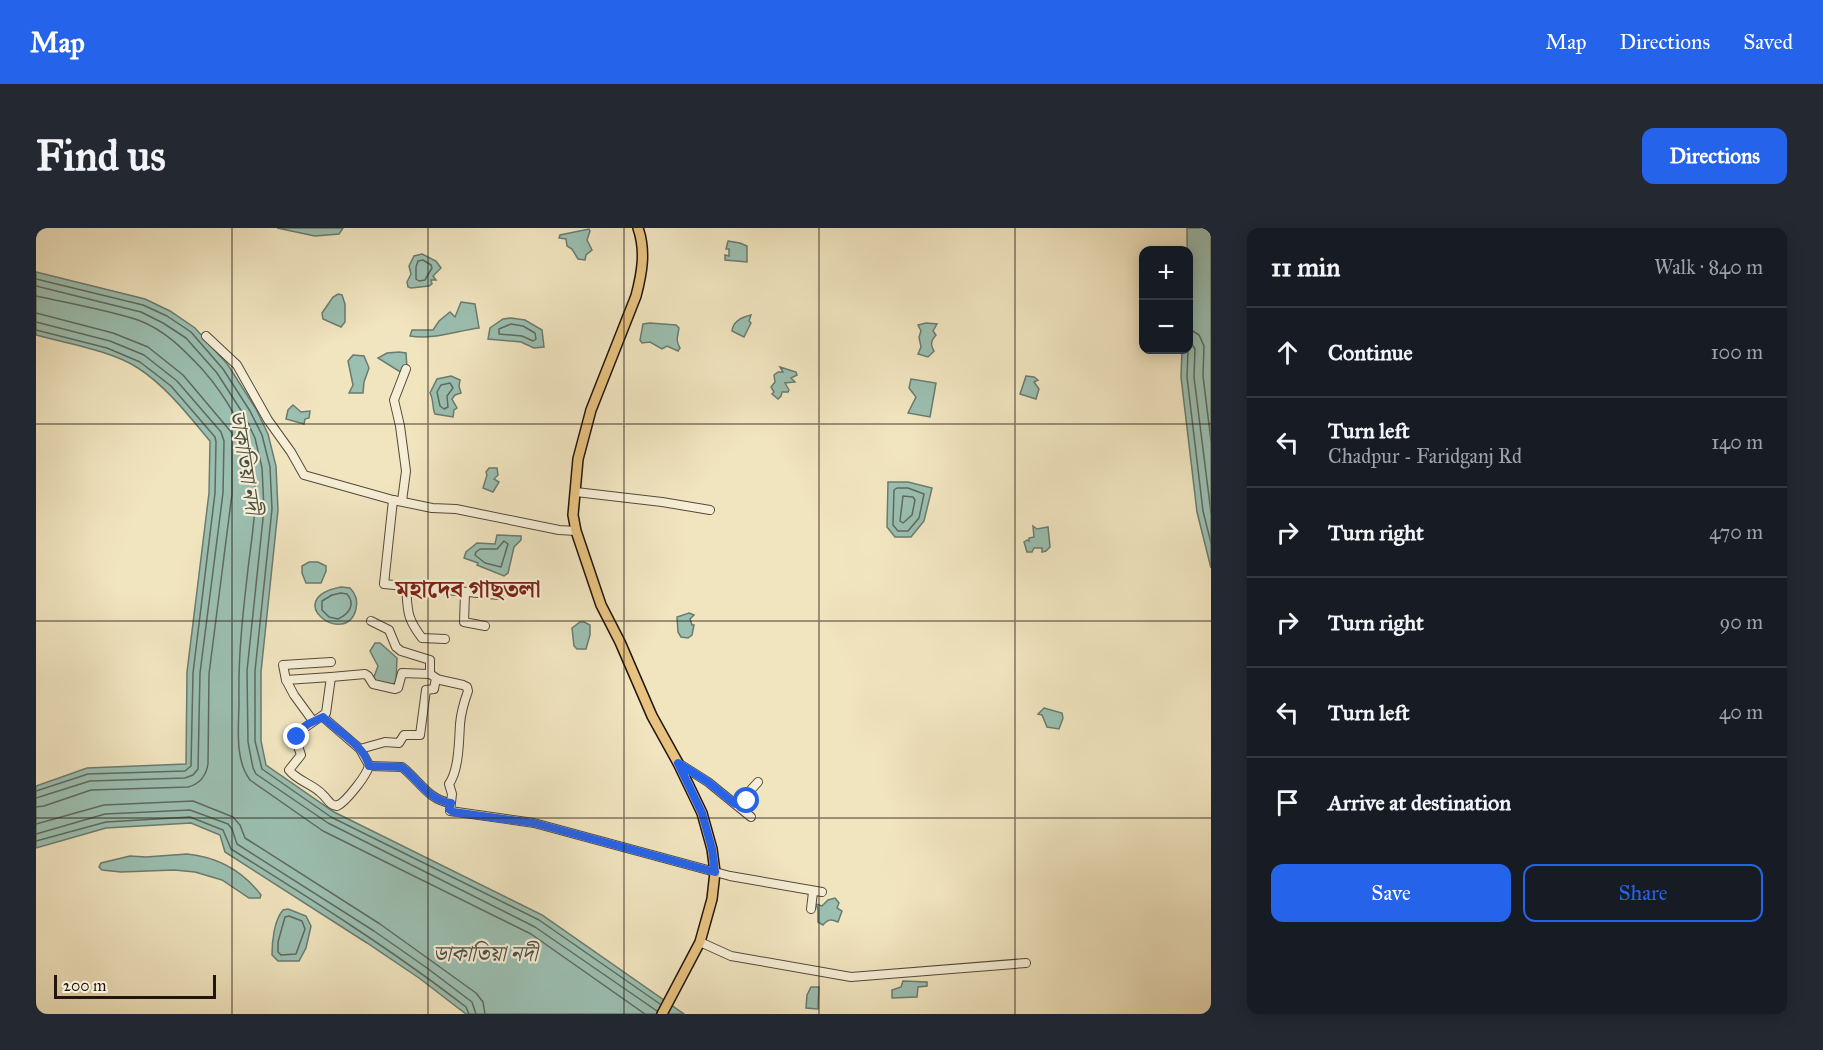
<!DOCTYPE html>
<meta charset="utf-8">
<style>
:root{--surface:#171b24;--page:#242831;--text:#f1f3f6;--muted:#9ea1a6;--line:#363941;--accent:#2563eb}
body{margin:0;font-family:"IM FELL Great Primer","Noto Serif Bengali",serif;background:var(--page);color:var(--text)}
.controls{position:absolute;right:18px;top:18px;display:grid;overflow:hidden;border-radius:12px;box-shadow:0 3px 15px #0003}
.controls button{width:54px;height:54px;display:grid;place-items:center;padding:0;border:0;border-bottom:2px solid var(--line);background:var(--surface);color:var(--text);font:30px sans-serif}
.scale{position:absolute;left:18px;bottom:15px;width:162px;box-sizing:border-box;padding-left:6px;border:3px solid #20160d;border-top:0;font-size:16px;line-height:21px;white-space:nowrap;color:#20160d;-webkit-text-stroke:4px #f6eed6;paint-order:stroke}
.stop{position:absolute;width:18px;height:18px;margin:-14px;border:4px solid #2563eb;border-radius:50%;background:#fff}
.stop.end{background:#2563eb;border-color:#fff;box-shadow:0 2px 6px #0008}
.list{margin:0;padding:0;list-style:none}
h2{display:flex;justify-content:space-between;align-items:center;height:78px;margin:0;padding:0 24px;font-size:26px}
h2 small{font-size:20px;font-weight:400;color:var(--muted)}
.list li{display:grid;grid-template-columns:39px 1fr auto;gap:18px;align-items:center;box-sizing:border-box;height:90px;padding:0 24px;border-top:2px solid var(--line)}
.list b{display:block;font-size:22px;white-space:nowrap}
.list p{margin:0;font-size:20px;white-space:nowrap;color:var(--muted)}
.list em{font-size:20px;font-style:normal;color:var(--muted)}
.actions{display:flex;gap:12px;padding:18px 24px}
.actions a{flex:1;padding:14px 0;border:2px solid var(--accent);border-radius:12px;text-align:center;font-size:21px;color:var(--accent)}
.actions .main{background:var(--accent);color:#fff}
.icon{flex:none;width:33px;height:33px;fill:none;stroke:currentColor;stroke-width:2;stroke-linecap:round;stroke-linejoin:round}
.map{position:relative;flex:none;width:1175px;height:786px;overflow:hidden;border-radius:12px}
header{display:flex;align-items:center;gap:36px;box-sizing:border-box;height:84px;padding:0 30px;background:var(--accent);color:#fff}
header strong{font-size:28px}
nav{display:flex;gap:33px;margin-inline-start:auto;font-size:21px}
.intro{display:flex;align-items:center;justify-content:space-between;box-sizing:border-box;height:144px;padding:0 36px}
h1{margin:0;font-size:42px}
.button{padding:15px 27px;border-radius:12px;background:var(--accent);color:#fff;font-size:21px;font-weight:700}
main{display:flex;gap:36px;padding:0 36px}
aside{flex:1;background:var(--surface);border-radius:12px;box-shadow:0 3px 15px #0003}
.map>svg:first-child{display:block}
.water{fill:#9bbfb1;stroke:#6a7b6f;stroke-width:1.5}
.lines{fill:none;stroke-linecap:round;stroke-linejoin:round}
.shore{stroke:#5e6a5f;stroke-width:1.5}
.minor-casing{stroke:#544a3a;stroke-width:10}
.major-casing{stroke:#20160d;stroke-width:12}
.minor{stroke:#f6eed6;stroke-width:8}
.major{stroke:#e8c280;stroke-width:9}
.route{stroke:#2563eb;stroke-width:8}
.grid{fill:none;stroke:#20160d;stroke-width:1.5;stroke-opacity:0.55}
.labels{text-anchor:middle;stroke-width:4.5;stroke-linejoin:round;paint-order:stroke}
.water-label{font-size:22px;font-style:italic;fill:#4b5146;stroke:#f6eed6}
.quarter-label{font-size:24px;font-weight:bold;fill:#7a1f14;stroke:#f6eed6}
</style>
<header>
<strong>Map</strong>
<nav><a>Map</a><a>Directions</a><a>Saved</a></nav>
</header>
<div class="intro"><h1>Find us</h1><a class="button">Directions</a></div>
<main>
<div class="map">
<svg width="1175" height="786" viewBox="0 0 1175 786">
<rect width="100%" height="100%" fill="#f1e5c0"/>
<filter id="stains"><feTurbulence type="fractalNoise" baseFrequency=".00333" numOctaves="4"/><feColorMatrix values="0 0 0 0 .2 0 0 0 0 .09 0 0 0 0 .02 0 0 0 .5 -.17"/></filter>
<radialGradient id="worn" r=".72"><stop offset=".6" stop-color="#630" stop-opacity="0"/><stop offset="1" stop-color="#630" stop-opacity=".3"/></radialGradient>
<g class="water">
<path d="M241 0H307L303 6 279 8Z"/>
<path d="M1151 0H1175V340L1161 284 1145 149 1146 122H1152Z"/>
<path d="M553 1 554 3 551 12 556 22 550 27 549 32 542 31 536 21 531 18 530 11 523 10 524 7Z"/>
<path d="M692 13 704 15 711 18V34L689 32V27L693 28V21H690Z"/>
<path d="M386 26 400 33 405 40 397 48 400 52H395L396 56 393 58 375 60 372 59 371 54 375 46 373 38 378 28Z"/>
<path d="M0 44 109 71 134 83 159 100 192 137 220 181 232 206 240 238 242 282 225 444V513L230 537 298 584 506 687 648 786H430L383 750 331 715 189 624 184 607 155 595 70 600 0 620V558L51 540 150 536 151 444 173 265 174 213C152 187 131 159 102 140 77 123 30 115 0 107Z"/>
<path d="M302 66 306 67 309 76V94L305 99 287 91 286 85 297 69Z"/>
<path d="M425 74 439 76 443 100C420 103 397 112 374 108L376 102H397L403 93 414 84 419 89Z"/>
<path d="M715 87 713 93 715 95 708 109 696 103C697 93 706 89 715 87Z"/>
<path d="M475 90 489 92 506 102 508 119 498 120 485 114 452 111 454 100 467 91Z"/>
<path d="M614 95 640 97 643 100C642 108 639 112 644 120L642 123 631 118 626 121 614 114 606 115 604 112 607 96Z"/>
<path d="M890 95 901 96 897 103 900 107C895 113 894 116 898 123L892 129 882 126 885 119 883 109 885 103 882 97Z"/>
<path d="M363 124 370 125 371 140 366 145 342 130 351 125Z"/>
<path d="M317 127 328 128 333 140 328 154 327 165H313L317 157 312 133Z"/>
<path d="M744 139 760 144 761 147 755 150 759 154 749 155 753 162 752 164H746L745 168 742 171 736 166 738 164 735 159 739 154 738 147 742 144H747Z"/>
<path d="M415 148 424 152 423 158 425 165 419 167 416 171 421 180 418 182 417 189 399 186C396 180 398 172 394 165L401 151Z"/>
<path d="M990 148 998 149 1002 152 998 154 1003 161 1000 171 984 166Z"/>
<path d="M875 151 900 155 894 189 872 185 880 169 873 160Z"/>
<path d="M257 177 265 184 274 183 273 190 269 191 268 196 250 191 252 182Z"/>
<path d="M453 240H461L462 247 458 251 463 254 457 264 447 260 451 247 450 244Z"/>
<path d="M852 254H872L896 260 888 293 875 309H859L851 299Z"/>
<path d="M997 298 1001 301 1012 299 1014 319 1010 323 1006 324V320H998L996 324H991L988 314 991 312 993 313V310L998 309Z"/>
<path d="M461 307 485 308V312L478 319 472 345 468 348 441 337 442 335 428 330 430 324 441 315 459 316Z"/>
<path d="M273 334H282L290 338V343L285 355H270L266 345V338Z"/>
<path d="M305 359 314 360C320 366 322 373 320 381 310 421 243 371 305 359Z"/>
<path d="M653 385 658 387 654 391 656 397H658L656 407 652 410 645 409 642 404 641 389Z"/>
<path d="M544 394H548L554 397V407L550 421H541L538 418 536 400Z"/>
<path d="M339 415H344L361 430 360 452 358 456 338 454V449L342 438 334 423Z"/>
<path d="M1008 480 1026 485 1027 490 1023 501 1011 499 1006 487 1002 486Z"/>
<path d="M151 626C181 629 206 642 225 667L224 670H213L186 652 159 644 138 642 85 644 66 642 63 639 65 635 94 628 110 629Z"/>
<path d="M799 670 803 675 801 680 806 683 802 694C795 691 792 691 787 697L782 694V682L780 676 786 678 792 672Z"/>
<path d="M252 681 270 688 275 698 270 720 263 733H242L236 727C236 714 238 692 247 682Z"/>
<path d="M867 753 891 754V758L882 759 881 769 856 770V762L865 759Z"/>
<path d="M775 759H783L782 781 770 780 771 767Z"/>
</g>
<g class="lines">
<g class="shore">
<path d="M387 32 395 37 396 40 389 52 383 53 380 51V39L382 33Z"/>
<path d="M0 51 107 77 131 88 155 104 187 141 214 183 226 207 234 239 236 281 219 443V513L226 541 295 589 503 692 624 776"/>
<path d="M0 58 105 84 127 95 150 110 181 145 208 187 219 210 226 240 228 281 211 443 212 514 217 540 220 546 292 595 499 699 621 783"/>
<path d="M0 68C32 75 71 82 102 92 129 102 147 121 166 141 190 168 212 205 218 241 222 274 216 308 212 341 207 384 202 428 203 472 203 497 198 531 214 552L287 603 495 706 609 786"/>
<path d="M0 85 77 105 112 119 147 147 196 205V266L173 446 172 536C170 548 164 556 152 559L55 562 8 578 0 579"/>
<path d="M0 94 74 113 108 127 141 153 185 204 188 213 187 265 164 445 162 541 157 547 149 550 54 553 0 570"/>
<path d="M475 96 487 98 499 105 500 111 497 113 486 108 463 106V101Z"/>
<path d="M1152 100 1163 107 1168 118 1167 148 1175 213"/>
<path d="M0 102 71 120 104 134 135 158 179 209 180 214 179 265 157 445 155 538 149 543 52 546 0 563"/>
<path d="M1152 110 1159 121 1158 149 1175 285"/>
<path d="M1152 122 1151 149 1167 283 1175 315"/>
<path d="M414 155 417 160 411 168 412 179 408 181 404 178 401 164 405 157Z"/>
<path d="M861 260H872L888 266 883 290 872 303H862L857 297 858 262Z"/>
<path d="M867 268 877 269 879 272 876 287 867 295 864 293Z"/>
<path d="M468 313 472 316 465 339 449 335 439 327 440 324 444 321H461Z"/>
<path d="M305 365 311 366C320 376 313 386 302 391L293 389 286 382V373L296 367Z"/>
<path d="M0 596 68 577 157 573 197 589 204 597 209 610 344 696 440 765 447 774 449 786"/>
<path d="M0 606 69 586 154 582 192 596 196 601 201 616 338 703 391 740 436 774 440 786"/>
<path d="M0 613 70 594 154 589 187 602 195 621C275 671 355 721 430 779L433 786"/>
<path d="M253 688 266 693 269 701 260 726 245 727 242 724V714L249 689Z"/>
</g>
<defs>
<g id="minor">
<path d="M170 108 201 137 232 192 255 224 268 247 357 272 396 280 420 281 523 302 540 303"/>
<path d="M540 264 626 274 674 282"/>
<path d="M357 272 348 356 463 367"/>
<path d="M366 273 370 243 364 198 358 172 370 141"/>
<path d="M370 358C372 383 370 389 386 410L409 411"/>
<path d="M429 365 428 394 449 398"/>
<path d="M335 393 353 402 360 419 365 423 394 432V446"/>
<path d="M295 449 329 446 332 448 337 456 359 461 362 460 366 445 394 446 400 450 398 461 390 462 384 507H368L363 515 349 514 324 521"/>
<path d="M400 451 427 457 431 459 432 463C428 474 425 485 424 496 423 513 423 542 413 556L416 566 414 583 498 595 694 648 786 664"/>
<path d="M250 452 247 437 295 434"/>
<path d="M277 493 258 467 250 452 295 449 290 485 261 505V515L265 527 253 542C261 553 277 556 286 566 293 572 292 576 301 578 310 574 332 546 333 537L324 521 287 489"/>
<path d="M642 535 672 554 715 589"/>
<path d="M333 538 366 539C383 552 392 572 415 575"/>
<path d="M699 576 710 573 712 565 722 554"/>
<path d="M775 681 777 664"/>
<path d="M664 714 695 728 815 749 990 735"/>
</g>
<path id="major" d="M602 0C610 23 606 45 600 68L555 182 542 231 537 287 540 303 565 377 584 414 616 488 642 535 666 585 676 621 679 644 676 671 664 714 626 786"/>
</defs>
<use href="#minor" class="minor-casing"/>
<use href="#major" class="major-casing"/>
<use href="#minor" class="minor"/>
<use href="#major" class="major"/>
</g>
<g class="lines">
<path class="route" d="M261 509V505L272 496 287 489C301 503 329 518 333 538L366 539C383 552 392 572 415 575L413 581 417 584 498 595 679 644 676 621 666 585 642 535 672 554 699 576 711 573"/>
</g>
<path class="grid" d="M196 0V786M392 0V786M588 0V786M783 0V786M979 0V786M0 196H1175M0 393H1175M0 590H1175"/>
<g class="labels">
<g class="water-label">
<text transform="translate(210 234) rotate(81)" y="8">ডাকাতিয়া নদী</text>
<text x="449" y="733">ডাকাতিয়া নদী</text>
</g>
<g class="quarter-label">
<text x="432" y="369">মহাদেব গাছতলা</text>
</g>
</g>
<rect width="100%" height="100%" filter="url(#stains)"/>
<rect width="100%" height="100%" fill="url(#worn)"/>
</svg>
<div class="controls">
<button>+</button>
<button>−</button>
</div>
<div class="scale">200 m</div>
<div class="stop" style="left:711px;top:573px"></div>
<div class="stop end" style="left:261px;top:509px"></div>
</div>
<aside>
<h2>11 min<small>Walk · 840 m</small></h2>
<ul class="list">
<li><svg class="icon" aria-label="ahead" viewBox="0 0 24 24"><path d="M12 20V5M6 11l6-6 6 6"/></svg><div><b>Continue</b></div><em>100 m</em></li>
<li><svg class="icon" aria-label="left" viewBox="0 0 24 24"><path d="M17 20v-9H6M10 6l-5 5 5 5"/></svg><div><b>Turn left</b><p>Chadpur - Faridganj Rd</p></div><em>140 m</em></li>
<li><svg class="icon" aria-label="right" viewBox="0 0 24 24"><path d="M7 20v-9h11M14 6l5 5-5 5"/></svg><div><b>Turn right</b></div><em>470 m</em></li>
<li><svg class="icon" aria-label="right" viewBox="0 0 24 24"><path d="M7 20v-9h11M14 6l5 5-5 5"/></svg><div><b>Turn right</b></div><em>90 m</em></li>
<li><svg class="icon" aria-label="left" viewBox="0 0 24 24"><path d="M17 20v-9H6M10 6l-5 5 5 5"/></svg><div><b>Turn left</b></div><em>40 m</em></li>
<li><svg class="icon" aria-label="arrive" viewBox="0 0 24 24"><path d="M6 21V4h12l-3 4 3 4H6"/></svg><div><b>Arrive at destination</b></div></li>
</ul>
<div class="actions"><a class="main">Save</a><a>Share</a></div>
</aside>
</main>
